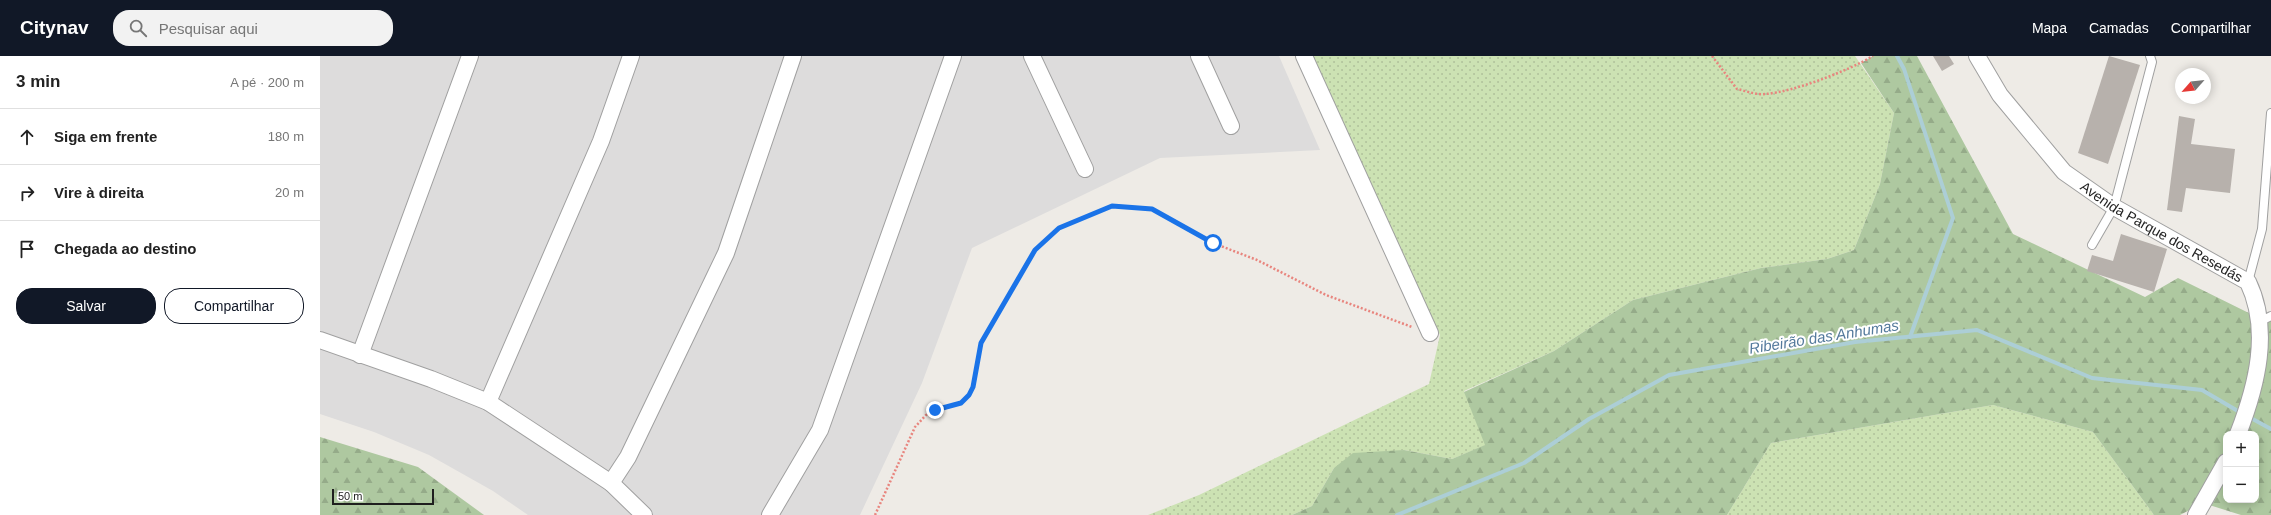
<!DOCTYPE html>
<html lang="pt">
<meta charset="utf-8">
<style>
:root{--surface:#fff;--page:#f2f2f2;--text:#222;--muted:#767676;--line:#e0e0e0;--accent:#111827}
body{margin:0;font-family:Arial,sans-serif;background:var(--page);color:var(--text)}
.controls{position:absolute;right:12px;bottom:12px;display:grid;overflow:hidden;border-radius:8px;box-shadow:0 2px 10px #0003}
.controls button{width:36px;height:36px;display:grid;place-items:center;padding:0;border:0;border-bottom:1px solid var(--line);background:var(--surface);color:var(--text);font:20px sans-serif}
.compass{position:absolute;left:1855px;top:12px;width:36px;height:36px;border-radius:50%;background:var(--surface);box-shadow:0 2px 10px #0003;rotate:243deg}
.scale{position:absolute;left:12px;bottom:10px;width:102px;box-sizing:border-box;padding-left:4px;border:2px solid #1f1f1f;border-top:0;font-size:11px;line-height:14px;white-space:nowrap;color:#1f1f1f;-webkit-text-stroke:3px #fff;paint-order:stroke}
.stop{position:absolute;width:12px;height:12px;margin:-9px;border:3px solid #1a73e8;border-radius:50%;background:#fff}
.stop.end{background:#1a73e8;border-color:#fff;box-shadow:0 1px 4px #0008}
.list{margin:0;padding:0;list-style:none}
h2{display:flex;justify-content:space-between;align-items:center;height:52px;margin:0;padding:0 16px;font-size:17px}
h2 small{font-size:13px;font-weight:400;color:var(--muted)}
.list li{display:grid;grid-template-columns:26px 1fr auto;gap:12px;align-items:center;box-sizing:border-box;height:56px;padding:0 16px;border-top:1px solid var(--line)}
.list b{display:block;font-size:15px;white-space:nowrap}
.list em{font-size:13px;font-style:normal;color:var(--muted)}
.actions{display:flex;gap:8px;padding:12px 16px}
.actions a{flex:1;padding:9px 0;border:1px solid var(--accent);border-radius:16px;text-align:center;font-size:14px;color:var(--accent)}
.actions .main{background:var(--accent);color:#fff}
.icon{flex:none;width:22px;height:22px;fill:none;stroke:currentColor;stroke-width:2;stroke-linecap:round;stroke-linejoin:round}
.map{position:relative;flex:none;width:1951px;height:459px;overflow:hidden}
header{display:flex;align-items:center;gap:24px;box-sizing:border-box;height:56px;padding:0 20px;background:var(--accent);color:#fff}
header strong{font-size:19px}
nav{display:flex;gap:22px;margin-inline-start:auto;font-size:14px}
.search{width:280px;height:36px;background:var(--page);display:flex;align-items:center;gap:10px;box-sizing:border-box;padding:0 14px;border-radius:16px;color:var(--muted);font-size:15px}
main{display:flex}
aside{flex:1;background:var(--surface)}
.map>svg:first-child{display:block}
.residential{fill:#dddcdc}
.grass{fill:url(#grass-dots)}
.forest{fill:url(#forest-firs);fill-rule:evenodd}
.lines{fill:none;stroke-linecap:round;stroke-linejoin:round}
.stream{stroke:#acced6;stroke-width:4}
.building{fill:#b7b1ac}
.lane-casing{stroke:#a0a0a0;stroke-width:10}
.street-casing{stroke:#a0a0a0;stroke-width:18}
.path{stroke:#e8857e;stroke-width:2.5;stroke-dasharray:2 2;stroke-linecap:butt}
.lane{stroke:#fff;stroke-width:8}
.street{stroke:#fff;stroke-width:16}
.route{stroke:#1a73e8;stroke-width:5}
.labels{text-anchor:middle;stroke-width:4;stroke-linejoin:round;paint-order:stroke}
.street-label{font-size:14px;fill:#1f1f1f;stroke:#fff}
.water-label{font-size:15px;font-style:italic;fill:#547a9c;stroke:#fff}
</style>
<header>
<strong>Citynav</strong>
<div class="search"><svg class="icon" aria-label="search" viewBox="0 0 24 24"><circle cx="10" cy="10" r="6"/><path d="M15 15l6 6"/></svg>Pesquisar aqui</div>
<nav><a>Mapa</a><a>Camadas</a><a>Compartilhar</a></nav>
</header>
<main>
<aside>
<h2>3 min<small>A pé · 200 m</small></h2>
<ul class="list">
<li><svg class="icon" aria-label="ahead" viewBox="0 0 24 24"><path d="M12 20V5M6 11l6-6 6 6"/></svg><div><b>Siga em frente</b></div><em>180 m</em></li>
<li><svg class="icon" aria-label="right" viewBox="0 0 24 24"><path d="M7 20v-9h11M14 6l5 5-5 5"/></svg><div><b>Vire à direita</b></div><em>20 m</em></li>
<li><svg class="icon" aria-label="arrive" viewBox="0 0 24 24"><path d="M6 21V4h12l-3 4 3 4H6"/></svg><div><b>Chegada ao destino</b></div></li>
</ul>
<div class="actions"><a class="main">Salvar</a><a>Compartilhar</a></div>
</aside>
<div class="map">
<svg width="1951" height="459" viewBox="0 0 1951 459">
<defs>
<pattern id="grass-dots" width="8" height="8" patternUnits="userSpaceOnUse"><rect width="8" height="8" fill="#cce2b3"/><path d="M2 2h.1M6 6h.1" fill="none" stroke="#afc19a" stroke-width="1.8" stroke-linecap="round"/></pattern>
<pattern id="forest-firs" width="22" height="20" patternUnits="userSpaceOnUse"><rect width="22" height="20" fill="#aec8a0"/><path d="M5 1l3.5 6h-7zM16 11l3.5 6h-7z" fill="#95ab89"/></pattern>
</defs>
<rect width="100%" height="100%" fill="#eeebe6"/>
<path class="residential" d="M0 0H959L1000 94 840 102 652 192 602 327 540 459H208L173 435 109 399 54 376 0 358Z"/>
<g class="grass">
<path d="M991 0H1535L1574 57 1560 128 1534 194 1507 203 1441 212 1313 244 1234 295 1144 335 1166 389 1132 403 1084 394 1014 412 992 450 972 459H828L879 439 1109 328 1120 279Z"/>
<path d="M1673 349 1773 376 1834 459H1407L1451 387Z"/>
</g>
<g class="forest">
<path d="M1553 0H1597L1693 178 1825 241 1858 222 1943 264 1951 261V459H1921L1883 447 1860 459H1834L1773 376 1673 349 1451 387 1407 459H972L992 450 1014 412 1033 397 1084 394 1132 403 1165 389 1144 336 1234 295 1313 244 1441 212 1507 203 1534 194 1560 128 1574 57 1541 7ZM1906 378H1936V444H1906Z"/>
<path d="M0 381 98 411 164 459H0Z"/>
</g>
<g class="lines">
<g class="stream">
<path d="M1577 0 1584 13 1633 162 1590 281"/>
<path d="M1929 361 1951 373"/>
<path d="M1077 459 1204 407 1269 363 1349 319 1535 286 1657 274 1772 322 1882 334 1923 358"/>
</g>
</g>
<g class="building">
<path d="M1613 0H1629L1634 8 1622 15Z"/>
<path d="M1789 0 1820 9 1788 108 1758 97Z"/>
<path d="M1859 60 1875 63 1871 88 1915 93 1910 137 1866 132 1862 156 1847 154Z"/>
<path d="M1801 178 1847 193 1834 236 1767 215 1772 199 1793 205Z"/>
</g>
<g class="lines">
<defs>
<g id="lane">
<path d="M1772 189 1794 151 1832 6 1830 0"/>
<path d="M1928 226 1942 173 1951 57"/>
<path d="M1943 264 1951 260"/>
</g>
<g id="street">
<path d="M712 0 765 113"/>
<path d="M879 0 911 70"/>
<path d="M984 0 1110 277"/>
<path id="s1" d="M1657 0 1680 39 1744 116 1794 151 1928 226C1951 274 1937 329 1918 378"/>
<path d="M0 284 111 323 168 346 291 427 324 459"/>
<path d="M40 299 150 0"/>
<path d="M168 346 281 85 311 0"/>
<path d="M291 427 308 401 406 197 473 0"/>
<path d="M450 459 500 374 633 0"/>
<path d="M1876 459 1906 406"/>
</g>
</defs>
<use href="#lane" class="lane-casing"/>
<use href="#street" class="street-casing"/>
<g class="path">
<path d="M1392 0 1417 33C1426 35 1436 39 1445 38 1473 36 1528 15 1553 0"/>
<path d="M555 459 595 371 606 359 641 347 649 339 653 331 661 287 715 194 739 172 792 150 832 153 893 187 937 204 1006 239 1092 271"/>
</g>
<use href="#lane" class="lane"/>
<use href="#street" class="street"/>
</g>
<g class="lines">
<path class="route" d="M615 354 641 347 649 339 653 331 661 287 715 194 739 172 792 150 832 153 893 187"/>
</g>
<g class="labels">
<g class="street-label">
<text dy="5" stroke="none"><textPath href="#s1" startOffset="260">Avenida Parque dos Resedás</textPath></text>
</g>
<g class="water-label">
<text transform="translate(1504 281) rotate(-9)" y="5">Ribeirão das Anhumas</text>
</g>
</g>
</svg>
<div class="controls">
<button>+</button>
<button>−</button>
</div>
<svg class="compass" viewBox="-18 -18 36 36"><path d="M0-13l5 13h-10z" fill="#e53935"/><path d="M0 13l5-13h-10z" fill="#767676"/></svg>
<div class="scale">50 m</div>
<div class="stop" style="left:893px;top:187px"></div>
<div class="stop end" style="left:615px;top:354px"></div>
</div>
</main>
